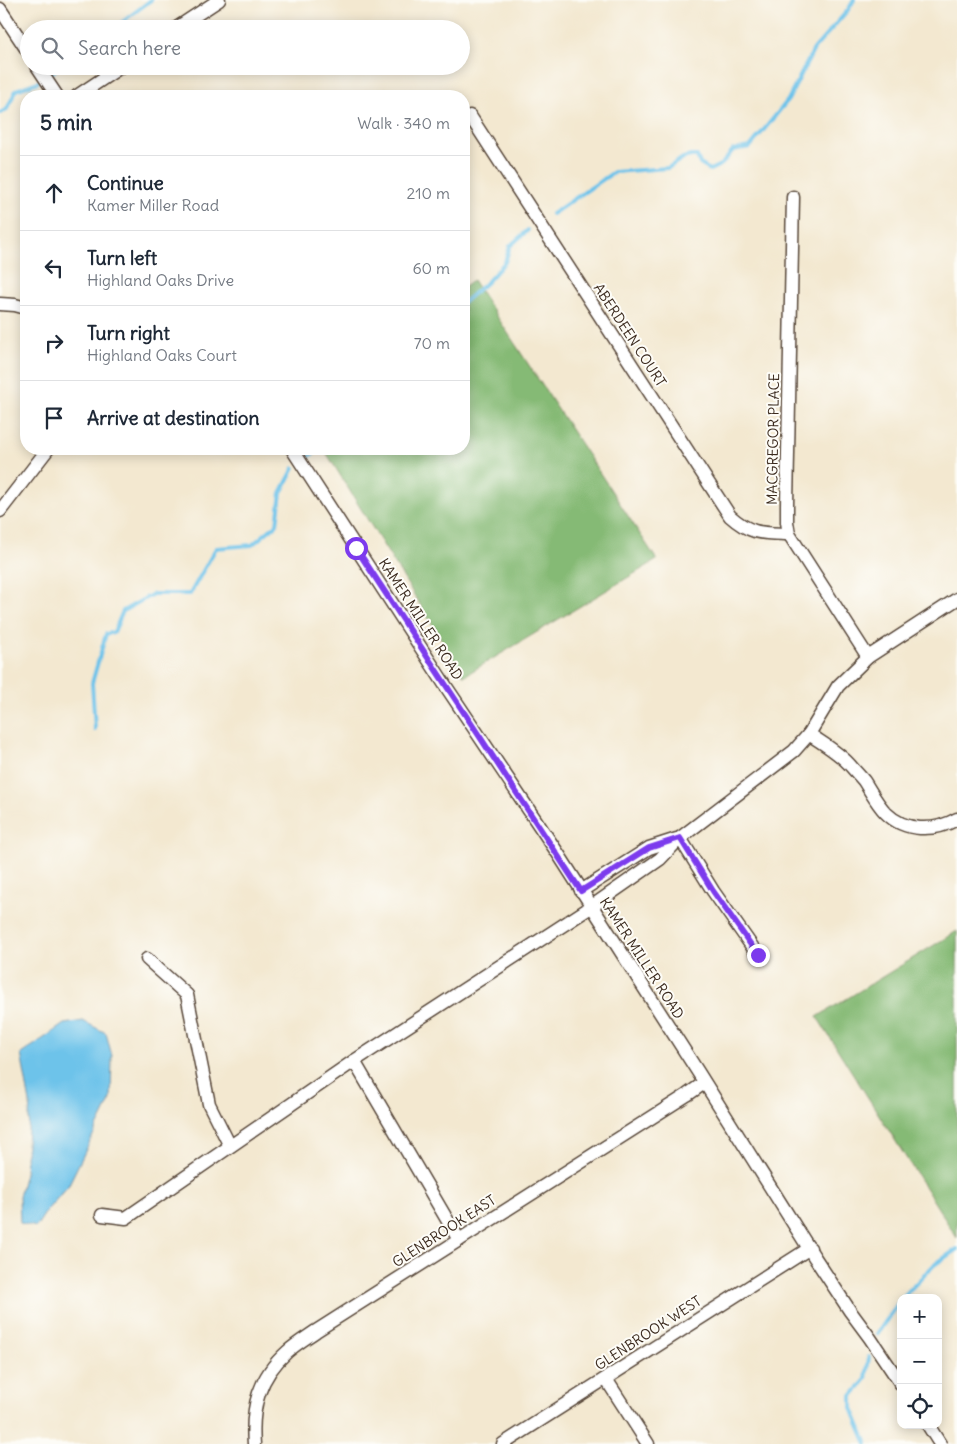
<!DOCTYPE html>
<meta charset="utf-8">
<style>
:root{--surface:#fff;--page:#f6f6f7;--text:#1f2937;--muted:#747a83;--line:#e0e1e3}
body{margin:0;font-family:Delius,sans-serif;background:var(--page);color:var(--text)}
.controls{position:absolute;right:15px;bottom:15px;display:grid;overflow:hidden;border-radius:10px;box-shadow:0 2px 12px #0003}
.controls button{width:45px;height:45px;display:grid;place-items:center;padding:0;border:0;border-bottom:1px solid var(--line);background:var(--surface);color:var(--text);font:25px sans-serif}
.stop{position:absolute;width:15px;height:15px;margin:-11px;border:4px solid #7c3aed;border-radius:50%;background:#fff}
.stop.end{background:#7c3aed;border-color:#fff;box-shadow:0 1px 5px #0008}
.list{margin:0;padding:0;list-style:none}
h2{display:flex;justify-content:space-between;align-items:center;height:65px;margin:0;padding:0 20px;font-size:21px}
h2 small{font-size:16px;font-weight:400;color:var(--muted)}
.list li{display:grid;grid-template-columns:32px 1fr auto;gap:15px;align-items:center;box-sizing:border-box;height:75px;padding:0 20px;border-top:1px solid var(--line)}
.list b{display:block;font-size:19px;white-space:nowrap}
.list p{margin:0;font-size:16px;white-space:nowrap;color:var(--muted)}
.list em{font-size:16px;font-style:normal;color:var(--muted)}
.icon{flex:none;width:28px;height:28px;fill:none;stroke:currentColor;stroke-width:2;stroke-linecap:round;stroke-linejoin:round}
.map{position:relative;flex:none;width:957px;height:1444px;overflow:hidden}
.search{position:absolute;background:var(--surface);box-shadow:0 2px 12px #0003;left:20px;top:20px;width:450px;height:55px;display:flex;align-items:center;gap:12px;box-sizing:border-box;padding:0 18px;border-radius:28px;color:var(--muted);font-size:19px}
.panel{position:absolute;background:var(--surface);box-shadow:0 2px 12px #0003;left:20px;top:90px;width:450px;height:365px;border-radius:20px}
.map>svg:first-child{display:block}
.forest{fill:#85ba75;stroke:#60724a}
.water{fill:#6dc3ea;stroke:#547684}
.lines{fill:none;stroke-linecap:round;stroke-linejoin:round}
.stream{stroke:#6dc3ea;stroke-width:4}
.minor-casing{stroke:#574639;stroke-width:15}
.minor{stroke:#fff;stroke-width:12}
.route{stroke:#7c3aed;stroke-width:6}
.labels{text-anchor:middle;stroke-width:4;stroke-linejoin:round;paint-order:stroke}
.street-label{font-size:14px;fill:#3b2a1e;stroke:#fdfcf7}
</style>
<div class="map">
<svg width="957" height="1444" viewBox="0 0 957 1444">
<rect width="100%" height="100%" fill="#fdfcf7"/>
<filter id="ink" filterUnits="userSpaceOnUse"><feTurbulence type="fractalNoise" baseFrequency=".02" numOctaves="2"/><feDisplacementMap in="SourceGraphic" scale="10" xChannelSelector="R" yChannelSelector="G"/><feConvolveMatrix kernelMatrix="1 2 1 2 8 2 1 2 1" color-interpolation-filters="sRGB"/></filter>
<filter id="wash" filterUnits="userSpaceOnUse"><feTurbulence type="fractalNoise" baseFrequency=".0096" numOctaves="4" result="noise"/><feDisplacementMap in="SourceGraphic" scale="20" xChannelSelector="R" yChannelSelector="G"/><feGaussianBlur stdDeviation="1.12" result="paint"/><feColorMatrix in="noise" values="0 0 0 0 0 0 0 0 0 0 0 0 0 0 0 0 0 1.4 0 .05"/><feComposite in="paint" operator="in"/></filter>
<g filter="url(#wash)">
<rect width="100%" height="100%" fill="#f3e8d0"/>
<g class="forest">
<path d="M473 280 657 560 464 676 324 449H464V287Z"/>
<path d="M957 931V1238L817 1017Z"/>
</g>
<path class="water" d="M83 1021 106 1033 112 1056 111 1099 68 1186 47 1210 36 1227 20 1223 19 1196 25 1173 30 1103 21 1054 64 1024Z"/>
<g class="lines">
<g class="stream">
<path d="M113 29 151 0"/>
<path d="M49 75 61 66"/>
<path d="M0 113 7 109 16 90 38 82"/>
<path d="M552 214 614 172 668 168 683 158 691 156H697L700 164 710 170 722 164 733 150 750 147 788 100 814 49 848 10 854 0"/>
<path d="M464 302 487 282 505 262 510 246 528 230"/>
<path d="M310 456 318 449"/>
<path d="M95 729 92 683 106 634 114 632 123 611 153 594H190L216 548 252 545 277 524 281 493 294 468"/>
<path d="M902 1298 934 1265 957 1249"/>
<path d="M877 1334 901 1299"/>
<path d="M867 1444 852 1408V1396L866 1379 869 1357"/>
</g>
</g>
</g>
<g filter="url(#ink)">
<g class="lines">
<defs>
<g id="minor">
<path d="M0 9 29 53"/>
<path d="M175 29 219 0"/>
<path d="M37 66 57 96"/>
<path d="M77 96 122 66"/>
<path d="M470 116 730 516C751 535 763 533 789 534"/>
<path d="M793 197 787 505V522L789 534 868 657"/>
<path d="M0 304 15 305 26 308"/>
<path d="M292 449 447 688 559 855 698 1072 815 1258 850 1311 870 1338 901 1384"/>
<path d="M0 511 48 449"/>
<path d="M809 734C822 743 838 752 849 764 854 770 859 775 864 781 871 792 877 804 886 813 905 832 934 832 957 819"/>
<path d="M680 838 713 891 758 955"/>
<path d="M581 891 649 848 677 839"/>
<path d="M147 959 187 995 209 1104 230 1146"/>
<path d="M354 1061 459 1240"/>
<path d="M102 1215 126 1218 354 1061 591 907 660 859 680 838 794 751 809 734 838 686 868 657 957 599"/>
<path d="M606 1379 648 1444"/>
<path d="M928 1425 940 1444"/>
<path d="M254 1444C251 1407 259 1377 287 1352 296 1344 306 1338 316 1331L687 1095 704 1083"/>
<path d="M503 1444 810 1248"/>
</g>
</defs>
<use href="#minor" class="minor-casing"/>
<use href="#minor" class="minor"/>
</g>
</g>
<g class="lines" filter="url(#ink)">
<path class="route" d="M356 548 581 891 649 848 680 838 713 891 758 955"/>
</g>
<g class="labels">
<g class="street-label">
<text transform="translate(630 335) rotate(57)" y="5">ABERDEEN COURT</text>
<text transform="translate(773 439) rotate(-89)" y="5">MACGREGOR PLACE</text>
<text transform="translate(421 619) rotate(57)" y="5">KAMER MILLER ROAD</text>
<text transform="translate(642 958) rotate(57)" y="5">KAMER MILLER ROAD</text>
<text transform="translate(444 1231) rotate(-33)" y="5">GLENBROOK EAST</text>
<text transform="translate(648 1333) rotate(-33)" y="5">GLENBROOK WEST</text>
</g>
</g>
</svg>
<div class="controls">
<button>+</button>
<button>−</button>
<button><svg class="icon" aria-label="locate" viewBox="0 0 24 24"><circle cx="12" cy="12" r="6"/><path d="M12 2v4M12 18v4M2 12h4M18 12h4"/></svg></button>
</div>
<div class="stop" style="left:356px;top:548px"></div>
<div class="stop end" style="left:758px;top:955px"></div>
<div class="search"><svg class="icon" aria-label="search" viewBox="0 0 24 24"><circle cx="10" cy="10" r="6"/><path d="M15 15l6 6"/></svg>Search here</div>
<section class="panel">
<h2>5 min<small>Walk · 340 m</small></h2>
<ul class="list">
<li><svg class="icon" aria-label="ahead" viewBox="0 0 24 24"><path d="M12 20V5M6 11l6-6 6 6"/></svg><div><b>Continue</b><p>Kamer Miller Road</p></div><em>210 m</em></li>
<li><svg class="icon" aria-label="left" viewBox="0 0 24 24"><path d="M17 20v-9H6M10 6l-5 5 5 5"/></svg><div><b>Turn left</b><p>Highland Oaks Drive</p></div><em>60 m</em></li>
<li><svg class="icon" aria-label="right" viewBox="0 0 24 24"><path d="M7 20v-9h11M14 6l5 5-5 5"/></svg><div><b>Turn right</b><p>Highland Oaks Court</p></div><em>70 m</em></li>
<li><svg class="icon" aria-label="arrive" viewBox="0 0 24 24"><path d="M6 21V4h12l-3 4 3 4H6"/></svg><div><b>Arrive at destination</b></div></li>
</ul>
</section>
</div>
